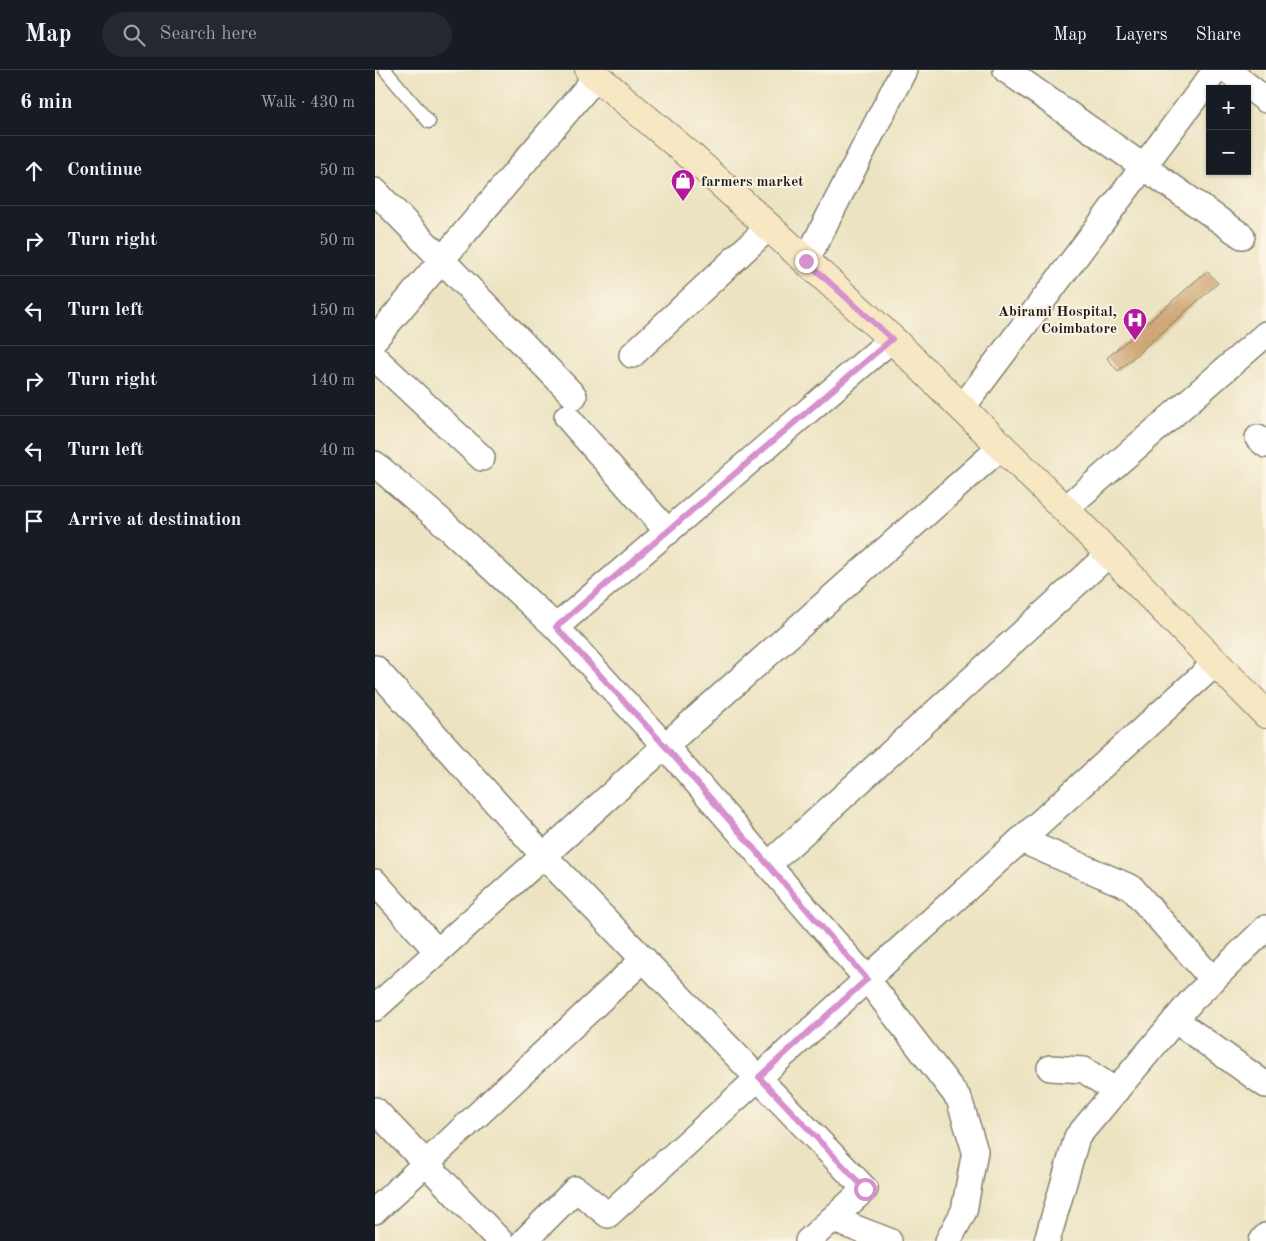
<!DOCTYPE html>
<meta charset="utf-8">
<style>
:root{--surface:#171b24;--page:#242831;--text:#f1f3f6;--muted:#9ea1a6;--line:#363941}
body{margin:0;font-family:"Old Standard TT",serif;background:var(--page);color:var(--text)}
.controls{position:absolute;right:15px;top:15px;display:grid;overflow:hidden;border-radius:0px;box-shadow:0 1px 4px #0004}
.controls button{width:45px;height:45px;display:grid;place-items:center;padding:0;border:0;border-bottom:1px solid var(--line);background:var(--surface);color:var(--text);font:25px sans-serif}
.stop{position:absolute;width:15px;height:15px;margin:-11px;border:4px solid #d690ce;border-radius:50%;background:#fff}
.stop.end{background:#d690ce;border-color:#fff;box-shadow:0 1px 5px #0008}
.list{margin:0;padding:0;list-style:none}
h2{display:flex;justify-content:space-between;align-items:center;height:65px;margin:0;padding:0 20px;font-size:21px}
h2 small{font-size:16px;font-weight:400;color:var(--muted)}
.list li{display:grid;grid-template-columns:32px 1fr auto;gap:15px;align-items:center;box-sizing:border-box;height:70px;padding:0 20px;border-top:1px solid var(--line)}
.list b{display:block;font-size:19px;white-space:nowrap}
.list em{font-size:16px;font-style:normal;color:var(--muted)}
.icon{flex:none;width:28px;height:28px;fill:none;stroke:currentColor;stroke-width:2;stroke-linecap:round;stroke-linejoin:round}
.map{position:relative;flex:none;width:891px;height:1171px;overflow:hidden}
header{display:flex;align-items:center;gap:30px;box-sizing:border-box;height:70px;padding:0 25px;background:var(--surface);border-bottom:1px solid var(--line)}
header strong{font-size:24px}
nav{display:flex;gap:28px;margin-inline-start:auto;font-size:18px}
.search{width:350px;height:45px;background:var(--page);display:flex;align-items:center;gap:12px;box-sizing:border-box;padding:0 18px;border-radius:28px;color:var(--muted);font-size:19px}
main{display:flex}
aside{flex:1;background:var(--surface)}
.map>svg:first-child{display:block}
.building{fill:#cea573}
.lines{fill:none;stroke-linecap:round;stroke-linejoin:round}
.service-casing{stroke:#84806e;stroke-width:15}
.minor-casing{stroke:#84806e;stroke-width:28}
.secondary-casing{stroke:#84806e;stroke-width:30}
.service{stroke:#fff;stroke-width:12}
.minor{stroke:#fff;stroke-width:25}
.secondary{stroke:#f8e7c3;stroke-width:28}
.route{stroke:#d690ce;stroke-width:6}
.labels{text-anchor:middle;stroke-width:4;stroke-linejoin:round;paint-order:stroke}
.poi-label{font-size:15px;font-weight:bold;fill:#1c1c1c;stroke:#fcf5e5;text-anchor:start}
</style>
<header>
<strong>Map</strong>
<div class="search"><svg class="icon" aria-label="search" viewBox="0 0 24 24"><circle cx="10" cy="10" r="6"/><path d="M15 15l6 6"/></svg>Search here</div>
<nav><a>Map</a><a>Layers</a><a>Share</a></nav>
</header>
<main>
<aside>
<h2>6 min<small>Walk · 430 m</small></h2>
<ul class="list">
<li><svg class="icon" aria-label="ahead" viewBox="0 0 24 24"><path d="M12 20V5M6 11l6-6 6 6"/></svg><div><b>Continue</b></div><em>50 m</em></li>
<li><svg class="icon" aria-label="right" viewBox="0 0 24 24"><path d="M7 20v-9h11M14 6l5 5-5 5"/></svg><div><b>Turn right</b></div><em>50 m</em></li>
<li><svg class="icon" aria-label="left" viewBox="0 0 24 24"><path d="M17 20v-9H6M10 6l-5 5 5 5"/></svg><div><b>Turn left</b></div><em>150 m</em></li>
<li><svg class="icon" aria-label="right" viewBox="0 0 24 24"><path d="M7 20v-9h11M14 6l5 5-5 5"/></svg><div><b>Turn right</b></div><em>140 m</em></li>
<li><svg class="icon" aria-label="left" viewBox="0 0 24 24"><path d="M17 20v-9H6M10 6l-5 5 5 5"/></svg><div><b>Turn left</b></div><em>40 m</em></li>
<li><svg class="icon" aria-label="arrive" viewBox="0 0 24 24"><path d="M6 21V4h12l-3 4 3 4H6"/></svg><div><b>Arrive at destination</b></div></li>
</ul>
</aside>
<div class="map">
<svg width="891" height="1171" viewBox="0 0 891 1171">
<rect width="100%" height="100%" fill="#fcf5e5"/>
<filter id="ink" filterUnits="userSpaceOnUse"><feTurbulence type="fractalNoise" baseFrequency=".02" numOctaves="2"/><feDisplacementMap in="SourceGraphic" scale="10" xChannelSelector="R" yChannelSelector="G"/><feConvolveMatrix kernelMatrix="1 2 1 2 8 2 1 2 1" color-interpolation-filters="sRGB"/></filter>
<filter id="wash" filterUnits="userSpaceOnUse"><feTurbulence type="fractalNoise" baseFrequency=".0096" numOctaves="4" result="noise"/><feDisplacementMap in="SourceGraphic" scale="20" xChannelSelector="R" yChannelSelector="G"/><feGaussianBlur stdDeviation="1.12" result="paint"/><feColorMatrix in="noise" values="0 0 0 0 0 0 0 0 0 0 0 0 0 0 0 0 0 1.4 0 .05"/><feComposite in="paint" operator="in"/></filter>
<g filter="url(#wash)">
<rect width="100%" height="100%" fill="#ebe3c1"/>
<g id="blocks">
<path class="building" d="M832 201 843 213 743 301 732 288Z"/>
</g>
</g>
<g filter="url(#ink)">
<use href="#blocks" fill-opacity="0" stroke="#84806e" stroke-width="1"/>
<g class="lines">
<defs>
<path id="service" d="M10 0 54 52"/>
<g id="minor">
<path d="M631 0 867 166"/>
<path d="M852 0 891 30"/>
<path d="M0 121 199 326"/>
<path d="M431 191 529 0"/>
<path d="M0 269 222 6"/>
<path d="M257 285 394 157"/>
<path d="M0 288 107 388"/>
<path d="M587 338 841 0"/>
<path d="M192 347 293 462"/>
<path d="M883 368 891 375"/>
<path d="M0 394 64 449 181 557 290 676 492 909 233 1145 201 1119 149 1171"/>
<path d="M690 439 891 264"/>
<path d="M181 557 517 269"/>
<path d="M0 598 169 786 490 1119 433 1171"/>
<path d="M646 770 757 818 838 910"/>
<path d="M393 795 734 484"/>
<path d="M0 812 62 881"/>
<path d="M0 938 290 676 626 377"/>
<path d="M800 950 891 1015"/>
<path d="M675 998 709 1000 741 1021"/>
<path d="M0 1040 125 1171"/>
<path d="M0 1141 269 889"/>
<path d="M457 1149 514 1171"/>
<path d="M573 1171 589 1141 600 1081 584 1029 492 909 841 593"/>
<path d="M672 1171 702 1067 817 930 891 858"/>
<path d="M887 1171 891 1166"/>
</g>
<path id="secondary" d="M214 0 318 88 517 269 690 439 891 644"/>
</defs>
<use href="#service" class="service-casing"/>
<use href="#minor" class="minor-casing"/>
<use href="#secondary" class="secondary-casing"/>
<use href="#service" class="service"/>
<use href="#minor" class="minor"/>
<use href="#secondary" class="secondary"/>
</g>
</g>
<g class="lines" filter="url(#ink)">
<path class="route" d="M431 191 517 269 181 557 290 676 492 909 384 1007 490 1119"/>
</g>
<defs>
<symbol id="shop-pin" viewBox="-11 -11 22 30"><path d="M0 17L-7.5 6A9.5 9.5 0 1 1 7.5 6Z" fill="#b5179e" stroke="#fcf5e5"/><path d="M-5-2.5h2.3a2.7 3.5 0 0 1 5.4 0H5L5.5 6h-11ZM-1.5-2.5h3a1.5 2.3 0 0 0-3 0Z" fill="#fff"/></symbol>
<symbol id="hospital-pin" viewBox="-11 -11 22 30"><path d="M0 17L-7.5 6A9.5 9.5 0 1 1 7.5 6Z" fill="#b5179e" stroke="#fcf5e5"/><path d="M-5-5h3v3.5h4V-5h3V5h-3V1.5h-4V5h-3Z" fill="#fff"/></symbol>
</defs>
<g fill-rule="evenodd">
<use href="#shop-pin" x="294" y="97" width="28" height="38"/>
<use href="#hospital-pin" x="746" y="236" width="28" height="38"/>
</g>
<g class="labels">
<g class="poi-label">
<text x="326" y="116">farmers market</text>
<text x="742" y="246" text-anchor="end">Abirami Hospital,<tspan x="742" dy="17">Coimbatore</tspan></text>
</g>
</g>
</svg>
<div class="controls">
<button>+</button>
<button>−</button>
</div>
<div class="stop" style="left:490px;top:1119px"></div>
<div class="stop end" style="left:431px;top:191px"></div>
</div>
</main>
